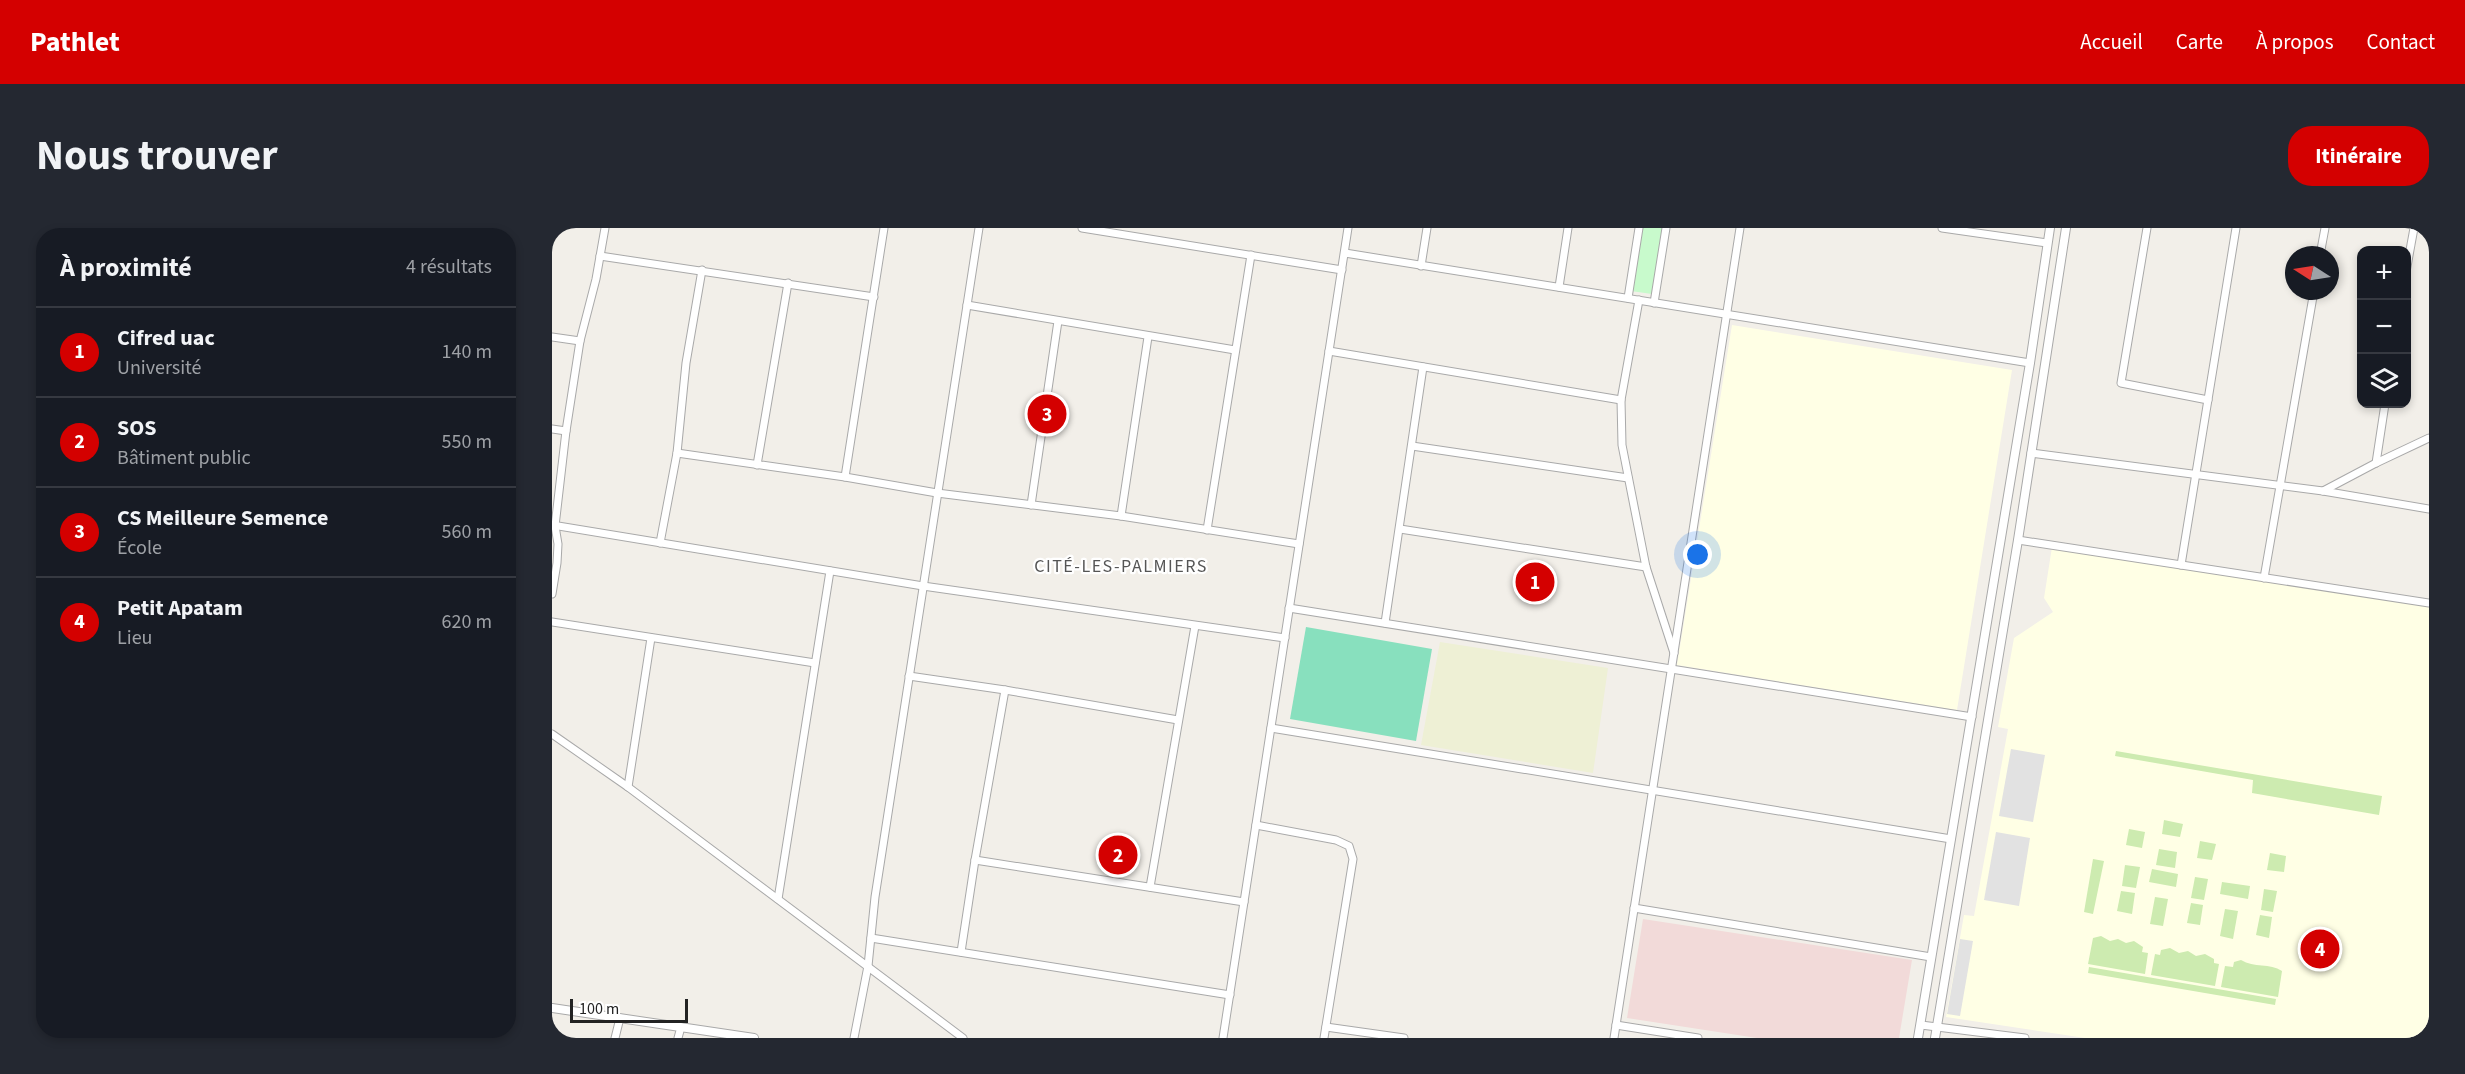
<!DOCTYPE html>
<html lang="fr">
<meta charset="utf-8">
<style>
:root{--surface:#171b24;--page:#242831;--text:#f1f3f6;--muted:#9ea1a6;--line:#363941;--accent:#d40000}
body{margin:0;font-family:"Source Sans 3",sans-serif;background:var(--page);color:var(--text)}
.controls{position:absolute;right:18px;top:18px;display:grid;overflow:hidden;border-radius:12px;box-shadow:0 3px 9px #0003}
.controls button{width:54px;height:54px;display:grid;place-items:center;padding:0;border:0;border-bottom:2px solid var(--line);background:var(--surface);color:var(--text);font:30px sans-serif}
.compass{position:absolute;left:1733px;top:18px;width:54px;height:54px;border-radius:50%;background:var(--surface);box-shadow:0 3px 9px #0003;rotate:282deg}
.scale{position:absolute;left:18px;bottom:15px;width:118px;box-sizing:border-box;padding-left:6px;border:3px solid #222;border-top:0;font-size:16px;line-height:21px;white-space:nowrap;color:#222;-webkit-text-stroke:4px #fff;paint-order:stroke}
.you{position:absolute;left:1146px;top:327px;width:21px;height:21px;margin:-15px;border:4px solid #fff;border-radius:50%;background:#1a73e8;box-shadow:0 0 0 9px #1a73e833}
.badge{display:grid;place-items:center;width:39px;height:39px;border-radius:50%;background:var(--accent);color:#fff;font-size:20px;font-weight:700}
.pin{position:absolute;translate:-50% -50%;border:3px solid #fff;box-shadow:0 2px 6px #0006}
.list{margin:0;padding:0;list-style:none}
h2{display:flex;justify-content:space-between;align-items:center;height:78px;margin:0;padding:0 24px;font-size:26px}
h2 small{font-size:20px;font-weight:400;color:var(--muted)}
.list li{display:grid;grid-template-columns:39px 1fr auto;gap:18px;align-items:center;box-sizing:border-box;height:90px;padding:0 24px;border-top:2px solid var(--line)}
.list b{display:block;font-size:22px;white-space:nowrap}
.list p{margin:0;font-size:20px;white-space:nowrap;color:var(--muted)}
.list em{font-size:20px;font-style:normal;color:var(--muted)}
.icon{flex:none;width:33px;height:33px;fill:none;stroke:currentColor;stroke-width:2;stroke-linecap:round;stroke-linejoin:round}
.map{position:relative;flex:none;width:1877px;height:810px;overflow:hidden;border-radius:24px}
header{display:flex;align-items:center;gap:36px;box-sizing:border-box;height:84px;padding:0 30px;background:var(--accent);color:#fff}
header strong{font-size:28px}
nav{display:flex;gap:33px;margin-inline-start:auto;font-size:21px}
.intro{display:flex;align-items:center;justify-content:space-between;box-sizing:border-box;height:144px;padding:0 36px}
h1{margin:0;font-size:42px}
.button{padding:15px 27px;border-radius:24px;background:var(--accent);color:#fff;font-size:21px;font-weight:700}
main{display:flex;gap:36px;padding:0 36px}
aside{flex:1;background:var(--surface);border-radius:24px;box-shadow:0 3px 9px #0003}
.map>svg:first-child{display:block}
.commercial{fill:#f2dad9}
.education{fill:#ffffe5}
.farmland{fill:#eef0d5}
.grass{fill:#cdebb0}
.park{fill:#c8facc}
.pitch{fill:#88e0be}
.parking{fill:#e2e2e2}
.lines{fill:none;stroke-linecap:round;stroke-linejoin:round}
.minor-casing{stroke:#a9a9a9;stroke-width:9}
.tertiary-casing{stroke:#a9a9a9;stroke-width:10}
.minor{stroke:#fff;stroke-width:7}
.tertiary{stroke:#fff;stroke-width:8}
.labels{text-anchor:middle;stroke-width:4.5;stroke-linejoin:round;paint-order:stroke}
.quarter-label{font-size:18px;letter-spacing:1.5px;fill:#555;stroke:#fff}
</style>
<header>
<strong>Pathlet</strong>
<nav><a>Accueil</a><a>Carte</a><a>À propos</a><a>Contact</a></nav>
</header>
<div class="intro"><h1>Nous trouver</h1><a class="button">Itinéraire</a></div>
<main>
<aside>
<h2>À proximité<small>4 résultats</small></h2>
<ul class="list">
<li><span class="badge">1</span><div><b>Cifred uac</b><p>Université</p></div><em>140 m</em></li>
<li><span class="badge">2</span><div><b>SOS</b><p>Bâtiment public</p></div><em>550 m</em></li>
<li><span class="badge">3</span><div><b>CS Meilleure Semence</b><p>École</p></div><em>560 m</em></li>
<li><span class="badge">4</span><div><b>Petit Apatam</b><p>Lieu</p></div><em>620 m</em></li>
</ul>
</aside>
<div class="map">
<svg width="1877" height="810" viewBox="0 0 1877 810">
<rect width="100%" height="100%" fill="#f2efe9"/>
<path class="commercial" d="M1091 691 1360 732 1347 810H1205L1075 790Z"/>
<g class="education">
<path d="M1180 97 1460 142 1405 482 1125 437Z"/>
<path d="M1500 319 1877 378V789L1874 810H1533L1394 789 1412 687 1422 688 1456 501 1446 499 1462 410 1501 384 1492 370Z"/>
</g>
<path class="farmland" d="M888 414 1056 440 1041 545 869 517Z"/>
<g class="grass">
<path d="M1564 523 1830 568 1827 587 1700 565 1701 552 1563 528Z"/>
<path d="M1612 592 1631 596 1628 609 1610 606Z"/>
<path d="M1577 601 1593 604 1590 620 1574 617Z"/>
<path d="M1648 613 1664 616 1660 632 1645 630Z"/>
<path d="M1607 621 1625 624 1623 640 1604 637Z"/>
<path d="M1718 625 1734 628 1732 644 1715 642Z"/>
<path d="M1541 631 1552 633 1541 686 1532 684Z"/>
<path d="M1573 637 1588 639 1584 660 1570 658Z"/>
<path d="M1600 641 1626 646 1624 659 1597 654Z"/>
<path d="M1643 649 1656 651 1652 672 1639 670Z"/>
<path d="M1670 654 1698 658 1696 671 1668 666Z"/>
<path d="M1712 661 1725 663 1721 684 1709 682Z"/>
<path d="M1569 663 1583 665 1580 686 1565 683Z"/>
<path d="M1603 669 1616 671 1611 698 1598 696Z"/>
<path d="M1639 675 1651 677 1648 697 1635 695Z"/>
<path d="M1673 681 1686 683 1681 711 1668 708Z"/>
<path d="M1708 687 1720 689 1717 710 1704 707Z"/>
<path d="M1549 708 1558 713 1566 711 1574 715 1582 713 1591 719 1590 724 1596 725 1593 746 1536 736 1541 710Z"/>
<path d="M1618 720 1627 725 1636 723 1644 728 1653 726 1662 731V735L1667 736 1663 758 1599 747 1603 726 1608 727 1609 722Z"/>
<path d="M1689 732C1702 740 1718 735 1730 743L1726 769 1669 759 1673 738 1681 739 1682 734Z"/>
<path d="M1537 739 1724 771 1723 777 1536 745Z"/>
</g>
<path class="park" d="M1090 0H1111L1100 66 1079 63Z"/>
<path class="pitch" d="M754 399 880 421 864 513 738 491Z"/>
<g class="parking">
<path d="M1459 521 1493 527 1481 594 1447 588Z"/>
<path d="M1444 604 1478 610 1467 678 1432 672Z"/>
<path d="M1408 711 1421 713 1408 788 1395 786Z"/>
</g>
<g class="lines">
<defs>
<g id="minor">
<path d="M530 0 790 42"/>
<path d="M1390 0 1495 15"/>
<path d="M1595 0 1569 155 1656 172"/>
<path d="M793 25 1478 135"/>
<path d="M1768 27 1773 0"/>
<path d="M48 28 322 69"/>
<path d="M869 38 875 0"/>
<path d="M1854 44 1862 0"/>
<path d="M1007 59 1016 0"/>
<path d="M1076 70 1087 0"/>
<path d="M1087 72 1069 172 1070 217 1094 339 1122 425"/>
<path d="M1102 75 1114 0"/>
<path d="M415 77 683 122"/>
<path d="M0 109 28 113"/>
<path d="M777 123 1069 172"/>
<path d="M0 201 14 203"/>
<path d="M860 218 1076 250"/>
<path d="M125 225 293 249 385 265 569 288 747 316"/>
<path d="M1479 225 1771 263 1877 281"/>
<path d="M1824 235 1833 176"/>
<path d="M205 237 236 55"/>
<path d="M293 249 332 0"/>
<path d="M1771 263 1824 235 1877 210"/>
<path d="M479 277 506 93"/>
<path d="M569 288 596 109"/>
<path d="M0 297 371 358 733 410"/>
<path d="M848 301 1094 339"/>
<path d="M655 302 699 27"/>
<path d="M1466 312 1877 375"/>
<path d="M108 315 125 225 134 135 150 42"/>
<path d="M1629 337 1684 0"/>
<path d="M1712 350 1762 63"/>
<path d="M0 366 5 335 6 316 3 298 14 203 28 113 44 51 53 0"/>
<path d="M737 380 1420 489"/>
<path d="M0 394 263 435"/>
<path d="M833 395 871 139"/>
<path d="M357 448 453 462 626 492"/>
<path d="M719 500 1399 611"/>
<path d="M0 506 76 559 411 810"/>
<path d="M76 559 99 410"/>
<path d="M704 597 784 612 797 618 801 631 772 810"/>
<path d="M423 632 692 674"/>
<path d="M598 659 643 398"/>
<path d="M226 671 278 343"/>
<path d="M1082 680 1379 729"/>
<path d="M319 710 678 767"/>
<path d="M409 724 423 632 453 462"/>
<path d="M1064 797 1146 810"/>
<path d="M1369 797 1473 810"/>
<path d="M774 799 852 810"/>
<path d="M63 810 68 790"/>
<path d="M126 810 129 799"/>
<path d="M302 810 316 738 323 669 427 0"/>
<path d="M671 810 796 0"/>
<path d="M1062 810 1188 0"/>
</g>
<g id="tertiary">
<path d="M0 780 202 810"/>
<path d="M1366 810 1478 135 1498 0"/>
<path d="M1383 810 1466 312 1514 0"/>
</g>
</defs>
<use href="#minor" class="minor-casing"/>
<use href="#tertiary" class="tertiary-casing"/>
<use href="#minor" class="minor"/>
<use href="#tertiary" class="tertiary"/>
</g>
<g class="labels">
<g class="quarter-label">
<text x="569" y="344">CITÉ-LES-PALMIERS</text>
</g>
</g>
</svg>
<div class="controls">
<button>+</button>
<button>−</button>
<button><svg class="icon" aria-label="layers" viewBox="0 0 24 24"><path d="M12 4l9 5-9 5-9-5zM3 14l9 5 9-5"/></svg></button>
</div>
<svg class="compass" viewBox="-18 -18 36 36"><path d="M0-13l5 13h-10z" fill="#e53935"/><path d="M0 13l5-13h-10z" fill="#9ea1a6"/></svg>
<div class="scale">100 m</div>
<div class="you"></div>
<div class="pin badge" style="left:983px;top:354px">1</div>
<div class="pin badge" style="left:566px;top:627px">2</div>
<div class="pin badge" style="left:495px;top:186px">3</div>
<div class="pin badge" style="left:1768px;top:721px">4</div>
</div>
</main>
